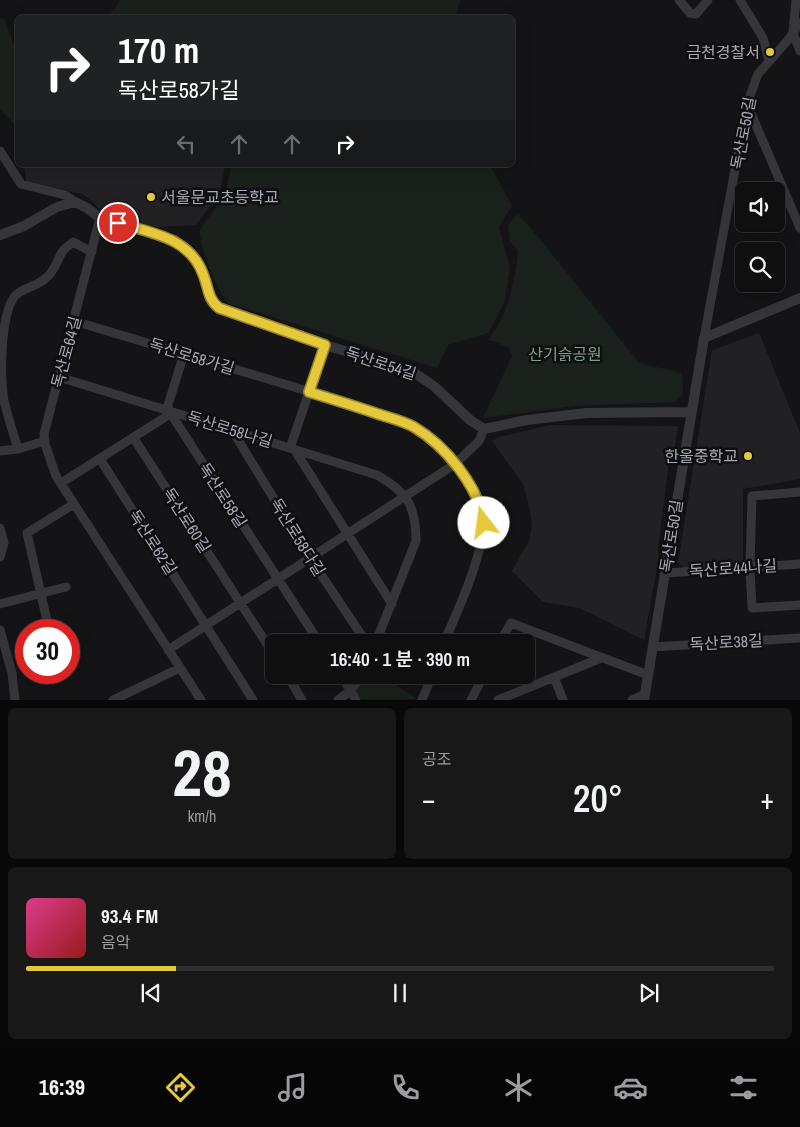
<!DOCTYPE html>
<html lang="ko">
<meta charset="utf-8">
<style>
:root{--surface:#0f0f10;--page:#181819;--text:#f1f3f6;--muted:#9b9c9f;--line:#2f2f30;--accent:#e5c93d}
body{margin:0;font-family:"Archivo Narrow","Noto Sans KR",sans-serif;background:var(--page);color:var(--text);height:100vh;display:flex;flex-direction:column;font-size:19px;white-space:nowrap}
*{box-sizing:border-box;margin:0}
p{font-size:16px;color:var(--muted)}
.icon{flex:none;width:28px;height:28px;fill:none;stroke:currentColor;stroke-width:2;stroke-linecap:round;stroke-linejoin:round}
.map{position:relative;height:700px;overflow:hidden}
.panel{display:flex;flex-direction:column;gap:8px;padding:8px;background:#080809;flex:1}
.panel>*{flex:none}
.hud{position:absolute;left:15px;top:15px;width:500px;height:152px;border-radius:8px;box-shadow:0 5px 20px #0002,0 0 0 1px var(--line);background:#202124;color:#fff;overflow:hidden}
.fabs{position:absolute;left:735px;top:182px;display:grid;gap:10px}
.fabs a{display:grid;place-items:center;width:50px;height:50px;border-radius:8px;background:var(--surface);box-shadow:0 5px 20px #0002,0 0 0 1px var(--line);font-size:25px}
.speed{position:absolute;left:15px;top:619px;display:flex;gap:10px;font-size:25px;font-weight:700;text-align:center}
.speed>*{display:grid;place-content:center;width:65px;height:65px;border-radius:50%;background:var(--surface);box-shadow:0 5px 20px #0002,0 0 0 1px var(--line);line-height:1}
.speed .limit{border:8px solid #d22;background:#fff;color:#111}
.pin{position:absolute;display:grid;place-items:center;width:42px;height:42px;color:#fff;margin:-21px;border:2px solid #fff;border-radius:50%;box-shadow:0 1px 5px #0007}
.me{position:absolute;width:55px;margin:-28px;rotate:345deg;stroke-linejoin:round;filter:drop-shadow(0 0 4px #0008)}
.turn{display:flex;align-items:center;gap:18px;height:105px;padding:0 20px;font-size:22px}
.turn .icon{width:65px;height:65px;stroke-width:2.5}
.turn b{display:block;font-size:35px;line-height:42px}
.lanes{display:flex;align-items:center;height:48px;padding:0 20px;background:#0003;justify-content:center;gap:25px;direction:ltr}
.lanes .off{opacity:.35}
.big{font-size:38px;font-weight:600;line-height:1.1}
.panel .tile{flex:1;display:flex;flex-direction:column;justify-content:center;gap:8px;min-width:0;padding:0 18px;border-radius:8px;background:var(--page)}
.panel .dial{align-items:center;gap:0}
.dial b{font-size:65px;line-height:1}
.song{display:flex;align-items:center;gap:15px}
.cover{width:60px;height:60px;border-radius:8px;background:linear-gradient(135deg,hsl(330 70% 55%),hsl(0 70% 35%))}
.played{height:5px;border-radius:2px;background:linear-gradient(90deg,var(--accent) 20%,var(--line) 20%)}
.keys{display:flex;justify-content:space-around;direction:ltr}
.heat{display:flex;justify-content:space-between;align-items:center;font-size:28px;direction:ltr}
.panel .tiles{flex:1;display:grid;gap:8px;grid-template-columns:1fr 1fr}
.tile:last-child{grid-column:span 2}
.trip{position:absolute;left:265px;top:634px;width:270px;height:50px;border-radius:8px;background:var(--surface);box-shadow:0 5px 20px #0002,0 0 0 1px var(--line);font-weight:600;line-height:50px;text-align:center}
.tab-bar{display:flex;height:80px;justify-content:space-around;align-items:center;background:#060606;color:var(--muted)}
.tab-bar .icon{width:35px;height:35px}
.tab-bar .active{color:var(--accent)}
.tab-bar b{font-size:22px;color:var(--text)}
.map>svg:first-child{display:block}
</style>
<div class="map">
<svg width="800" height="700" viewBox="0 0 800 700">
<rect width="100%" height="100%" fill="#141416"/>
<path fill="#212023" d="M24,165H225L221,188L215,200L196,225L157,227L140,225L102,212L92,201L82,194L26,181Z
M759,333L800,433V479L743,489V564L684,567L678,563L712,350Z
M550,425L678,426L673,457L669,462L658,548L659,556L644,640L579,608L543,602L512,571L529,541L532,525L530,510L523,484L492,441L499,437Z"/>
<path fill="#1a201c" d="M121,0H460L456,17H97L110,14Z
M4,18L15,48H17L16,126L0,109V19Z
M231,165H490L512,206L499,227L510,269L504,303L488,333L448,345L437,368L227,303C213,281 204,257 199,231L226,193Z
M518,214L539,238L639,363L682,373L683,394L675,402L575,406L483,418L512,356L509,348L496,342L488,340C508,315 515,282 518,251L510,241L508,225Z
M361,675H379L418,699H356L351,690Z"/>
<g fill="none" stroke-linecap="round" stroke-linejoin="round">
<path stroke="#35353a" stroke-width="9" d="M679,0L690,13L696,14L708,0
M740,0L763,38L769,61
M796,0L793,33L800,51
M747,104L800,228
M0,151L21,184L65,195L75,202
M100,218L44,434L45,444L56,476L201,700
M74,321C147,343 219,365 291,386C319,395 347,403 374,412C387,417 401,421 413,427C440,441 473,481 482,510C491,539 457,613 444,642
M704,338L747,104L758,74L788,40L800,23
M184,354L168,405L169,411L319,642
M59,377L377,475C407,492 416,506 416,541L376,642
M232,430L310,558L366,642
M133,437L274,655
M290,448L325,345
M18,449L45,441
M294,449L392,604
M0,451L18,449C13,433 8,417 4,401C0,377 0,317 14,297C22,287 37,287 46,278C54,272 57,261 62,252C65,248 69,245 73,242L92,252
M100,459L253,700
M61,483L167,416L169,411
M800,492L752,496L750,567L752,608L800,605
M0,528L4,543L0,557
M665,573L800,564
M0,604L66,587
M48,625L27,533L74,504
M0,630L12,673L15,700
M500,642L511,623L648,675
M653,647L800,638
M168,650L455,464L479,441L484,429
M287,675L302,700
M341,675L356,700
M554,677L563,700
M113,700L180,668
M338,700L351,690L362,675
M422,700L432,675
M471,700L484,675
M498,700L601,658
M632,700L645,694"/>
<path stroke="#35353a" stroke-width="10" d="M0,235L24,226L57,207L75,202L87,208L100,218L175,240L192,255L199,264L204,277L210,299L219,308L325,345L412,371L435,387L470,420L484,429L527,420L587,413L691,412
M644,700L704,338L800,298"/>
</g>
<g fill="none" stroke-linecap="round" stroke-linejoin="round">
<g stroke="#958328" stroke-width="12">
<path id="route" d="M118,223C152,233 190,238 203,274C209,288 207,298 219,308L325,345L309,392C332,399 355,406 378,414C390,418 403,421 414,427C446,446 479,487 484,523"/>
</g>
<use href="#route" stroke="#e5c93d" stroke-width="9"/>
</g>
<g fill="#e5c93d" stroke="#0f0f11" stroke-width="2">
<circle cx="770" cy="52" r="5"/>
<circle cx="151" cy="197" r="5"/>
<circle cx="748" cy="456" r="5"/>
</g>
<g text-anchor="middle" stroke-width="5" stroke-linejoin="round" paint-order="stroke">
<g font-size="16" fill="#a7a9b5" stroke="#0f0f11" text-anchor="end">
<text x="760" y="58">금천경찰서</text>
<text x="161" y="203" text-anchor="start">서울문교초등학교</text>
<text x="738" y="462">한울중학교</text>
</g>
<g font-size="16" fill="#a7a9b5" stroke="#0f0f11">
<text transform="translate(743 133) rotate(-79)" y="6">독산로50길</text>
<text transform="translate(66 352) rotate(-75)" y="6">독산로64길</text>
<text transform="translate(192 356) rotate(17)" y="6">독산로58가길</text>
<text transform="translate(381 363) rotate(18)" y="6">독산로54길</text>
<text transform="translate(230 429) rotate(17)" y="6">독산로58나길</text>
<text transform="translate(223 495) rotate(57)" y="6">독산로58길</text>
<text transform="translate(187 520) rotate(57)" y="6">독산로60길</text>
<text transform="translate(671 536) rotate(-81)" y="6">독산로50길</text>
<text transform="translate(298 537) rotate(58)" y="6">독산로58다길</text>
<text transform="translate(153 542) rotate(57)" y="6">독산로62길</text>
<text transform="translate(733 568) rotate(-4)" y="6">독산로44나길</text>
<text transform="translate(726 642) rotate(-3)" y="6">독산로38길</text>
</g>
<g font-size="16" fill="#7f9f86" stroke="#0f0f11">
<text x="565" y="360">산기슭공원</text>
</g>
</g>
</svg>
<div class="fabs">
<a><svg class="icon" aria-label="sound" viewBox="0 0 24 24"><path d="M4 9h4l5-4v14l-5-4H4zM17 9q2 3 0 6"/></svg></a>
<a><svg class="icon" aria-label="search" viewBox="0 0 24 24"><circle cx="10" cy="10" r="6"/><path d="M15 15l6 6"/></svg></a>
</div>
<div class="speed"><div class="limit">30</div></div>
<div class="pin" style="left:118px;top:223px;background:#d93025"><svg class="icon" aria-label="arrive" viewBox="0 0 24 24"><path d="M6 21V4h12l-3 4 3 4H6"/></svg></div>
<svg class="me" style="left:484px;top:523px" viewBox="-20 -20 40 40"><circle r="19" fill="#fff"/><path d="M0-13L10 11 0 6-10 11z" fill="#e5c93d"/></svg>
<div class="trip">16:40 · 1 분 · 390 m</div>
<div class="hud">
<div class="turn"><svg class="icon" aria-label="right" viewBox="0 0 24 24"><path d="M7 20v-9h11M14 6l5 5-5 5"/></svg><div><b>170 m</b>독산로58가길</div></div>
<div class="lanes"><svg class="icon off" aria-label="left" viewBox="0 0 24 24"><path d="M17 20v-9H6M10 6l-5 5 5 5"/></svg><svg class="icon off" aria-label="ahead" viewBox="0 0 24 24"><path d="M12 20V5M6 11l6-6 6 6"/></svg><svg class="icon off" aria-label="ahead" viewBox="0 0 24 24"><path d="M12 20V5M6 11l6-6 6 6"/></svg><svg class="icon" aria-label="right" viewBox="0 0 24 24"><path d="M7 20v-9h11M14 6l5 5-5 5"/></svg></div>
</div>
</div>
<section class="panel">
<div class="tiles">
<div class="tile dial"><b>28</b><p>km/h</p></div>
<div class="tile"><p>공조</p>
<div class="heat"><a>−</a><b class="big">20°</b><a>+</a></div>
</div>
<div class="tile">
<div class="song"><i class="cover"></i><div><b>93.4 FM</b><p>음악</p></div></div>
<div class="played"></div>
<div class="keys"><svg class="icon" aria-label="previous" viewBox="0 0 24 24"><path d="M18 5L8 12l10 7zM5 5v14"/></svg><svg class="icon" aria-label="pause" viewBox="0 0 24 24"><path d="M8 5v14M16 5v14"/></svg><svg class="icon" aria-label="next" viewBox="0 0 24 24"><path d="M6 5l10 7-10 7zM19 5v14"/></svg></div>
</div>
</div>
</section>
<nav class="tab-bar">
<b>16:39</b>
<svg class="icon active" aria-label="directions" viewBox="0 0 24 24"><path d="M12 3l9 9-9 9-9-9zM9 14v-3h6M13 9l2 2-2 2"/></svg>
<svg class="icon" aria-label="music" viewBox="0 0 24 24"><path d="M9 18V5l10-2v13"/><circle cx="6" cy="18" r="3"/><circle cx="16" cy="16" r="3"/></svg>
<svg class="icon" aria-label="phone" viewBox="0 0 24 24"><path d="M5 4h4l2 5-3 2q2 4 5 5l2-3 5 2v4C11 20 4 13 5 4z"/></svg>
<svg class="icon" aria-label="climate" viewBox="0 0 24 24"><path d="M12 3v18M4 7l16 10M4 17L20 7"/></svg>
<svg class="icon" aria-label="car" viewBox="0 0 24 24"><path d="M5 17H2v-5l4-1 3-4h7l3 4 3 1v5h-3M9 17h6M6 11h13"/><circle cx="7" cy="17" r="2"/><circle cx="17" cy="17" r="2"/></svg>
<svg class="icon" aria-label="filters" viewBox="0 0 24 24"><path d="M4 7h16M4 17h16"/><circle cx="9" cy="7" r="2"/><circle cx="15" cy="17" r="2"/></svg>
</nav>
